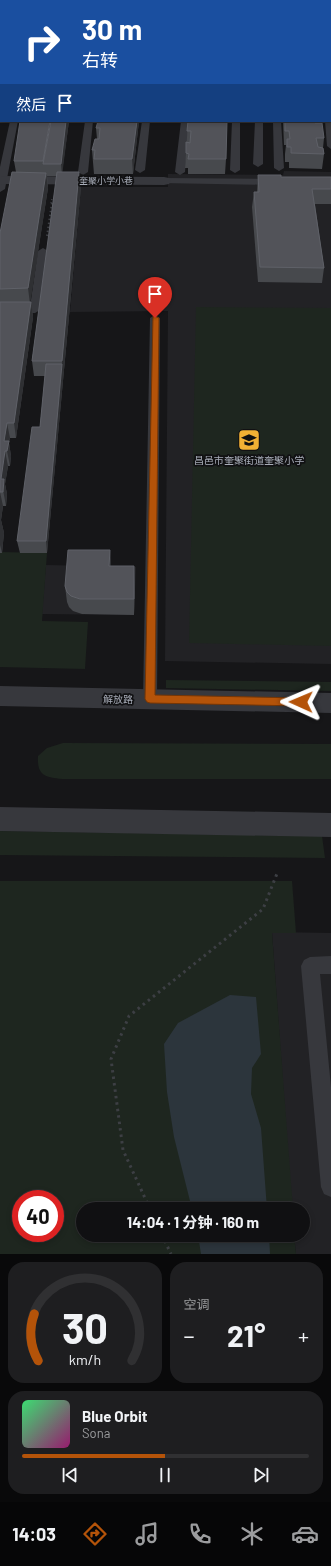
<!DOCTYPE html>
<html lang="zh">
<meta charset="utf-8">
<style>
:root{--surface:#101012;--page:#1e1e20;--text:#f1f3f6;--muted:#9c9d9f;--line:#303032;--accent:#b45309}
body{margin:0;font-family:Barlow,"Noto Sans SC",sans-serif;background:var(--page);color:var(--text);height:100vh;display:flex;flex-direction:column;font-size:15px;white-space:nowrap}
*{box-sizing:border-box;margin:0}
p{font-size:13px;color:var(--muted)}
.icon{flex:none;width:22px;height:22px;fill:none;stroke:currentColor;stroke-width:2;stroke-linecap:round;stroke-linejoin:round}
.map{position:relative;height:1254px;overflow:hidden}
.sheet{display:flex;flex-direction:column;gap:8px;padding:8px;background:#09090a;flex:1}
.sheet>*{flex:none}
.hud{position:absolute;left:0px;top:0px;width:331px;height:122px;box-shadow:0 2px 6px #0003,0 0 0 1px var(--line);background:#1a4fa0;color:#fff;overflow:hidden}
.speed{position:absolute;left:12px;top:1190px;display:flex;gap:8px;font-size:20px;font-weight:700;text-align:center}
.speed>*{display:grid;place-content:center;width:52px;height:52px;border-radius:50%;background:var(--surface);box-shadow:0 2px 6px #0003,0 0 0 1px var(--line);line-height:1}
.speed .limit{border:6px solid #d22;background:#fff;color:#111}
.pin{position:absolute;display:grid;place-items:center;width:34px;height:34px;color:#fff;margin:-41px -17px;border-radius:50% 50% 50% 0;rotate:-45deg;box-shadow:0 0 4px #0007}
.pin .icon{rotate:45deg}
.me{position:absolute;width:44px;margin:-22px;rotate:271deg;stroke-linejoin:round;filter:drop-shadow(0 0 3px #0008)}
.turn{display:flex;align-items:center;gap:14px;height:84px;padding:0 16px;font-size:18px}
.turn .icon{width:52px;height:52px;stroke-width:2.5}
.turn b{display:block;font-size:28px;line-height:34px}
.then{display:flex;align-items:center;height:38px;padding:0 16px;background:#0003;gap:8px;font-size:15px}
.big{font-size:30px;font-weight:700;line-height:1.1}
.sheet .tile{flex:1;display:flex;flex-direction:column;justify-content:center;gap:6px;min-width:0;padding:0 14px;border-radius:16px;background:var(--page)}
.sheet .dial{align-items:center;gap:0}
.dial svg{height:104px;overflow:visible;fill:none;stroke:var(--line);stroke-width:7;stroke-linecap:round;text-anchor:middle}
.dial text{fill:var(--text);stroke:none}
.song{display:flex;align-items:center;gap:12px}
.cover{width:48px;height:48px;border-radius:6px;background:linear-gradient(135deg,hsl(140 70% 55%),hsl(320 70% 35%))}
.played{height:4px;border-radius:2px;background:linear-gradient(90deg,var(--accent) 50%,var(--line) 50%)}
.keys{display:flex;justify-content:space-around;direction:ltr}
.heat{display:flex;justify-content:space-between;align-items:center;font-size:22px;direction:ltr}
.sheet .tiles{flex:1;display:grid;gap:8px;grid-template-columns:1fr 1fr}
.tile:last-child{grid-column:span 2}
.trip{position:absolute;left:76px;top:1202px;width:234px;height:40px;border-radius:20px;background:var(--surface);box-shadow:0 2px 6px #0003,0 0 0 1px var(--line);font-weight:700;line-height:40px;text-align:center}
.dock{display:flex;height:64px;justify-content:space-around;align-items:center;background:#060607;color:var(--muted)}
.dock .icon{width:28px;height:28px}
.dock .on{color:var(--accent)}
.dock b{font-size:18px;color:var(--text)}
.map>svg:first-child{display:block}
</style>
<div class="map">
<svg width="331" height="1254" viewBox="0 0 331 1254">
<rect width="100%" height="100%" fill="#161618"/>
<path fill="#222225" d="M284,171L331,172V664L165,661L168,311L70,312L81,187H168V174L283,175Z
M46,565L136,567L134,615L42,614Z
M272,932L331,933V1254H296L294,1235H303V1209H292Z"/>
<path fill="#1e261f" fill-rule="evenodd" d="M196,307L331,308V646L189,643Z
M0,552L47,553L42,621L88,622L85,669L0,667Z
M166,680L331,682V691L166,688Z
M63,743L331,744V779H62C44,777 37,775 38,756L47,748Z
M0,831L322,836L325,858L0,855Z
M0,881H292L296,933H272L293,1209H83V1235H294L296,1254H0ZM21,1199H55V1233H21Z"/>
<path fill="#2c353c" d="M230,995L256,997L261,1054L252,1068L251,1094L261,1128L267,1209H192L174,1137L167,1092L164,1044L178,1023Z
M198,1235H269L270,1254H201Z"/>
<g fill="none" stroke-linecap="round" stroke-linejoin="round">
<path stroke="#3d3f44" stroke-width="1.5" stroke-dasharray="1 2" stroke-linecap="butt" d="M51,203L52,199"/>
<path stroke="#3d3f44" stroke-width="2" stroke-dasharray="1.5 2.5" stroke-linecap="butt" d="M47,236L52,202"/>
<path stroke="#3d3f44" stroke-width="3" stroke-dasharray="2.5 4" stroke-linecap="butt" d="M150,1209L123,1150L111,1059L129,1016L263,909L278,871
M162,1235L171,1254"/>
<path fill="#37383d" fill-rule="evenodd" d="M330,119H331V149L327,146L325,121H330Z
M10,121H18L5,189L0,192V167Z
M85,121H93L88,172L83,175L78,172Z
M142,121H150L145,170L140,173L135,170Z
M181,121H189L185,172L180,175L175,172Z
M232,121H240V170L235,173L230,170Z
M255,121H263V164L258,167L253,164Z
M273,121H281L284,168L279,171L274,168Z
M164,178L277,179L282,182L277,185L161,183L159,181Z
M43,248L48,251L40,310L35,313H0V307H30L38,251Z
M155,315L160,318L157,699L155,703L150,705L145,703L143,699L150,318Z
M331,956V974H320L331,1087V1197L324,1194L321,1187L301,966L304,960L310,957Z"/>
<path fill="#37383d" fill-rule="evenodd" d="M0,176L164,177L169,178L171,181L169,184L164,185L0,184Z"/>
<path fill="#37383d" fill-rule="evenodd" d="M0,23H1V31H0Z
M330,31H331V39H330Z
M0,68H1V76H0Z
M330,78H331V86H330Z
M0,686L331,693V713L0,706Z
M0,807L331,813V837L0,831Z"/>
</g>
<path fill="#47494d" d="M290,0H331V18H330V1H290Z
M330,88H331V112H330Z
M69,121L62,172L81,187L47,553H20L17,541L40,427L45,376H34L32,361L57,176H47L48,188L30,302H31L33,317L16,438H10L9,443L11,456L10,466H8L5,484L7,494L6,506H3L1,520L4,533L2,553H0V233L16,172L14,161Z
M139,121L133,174H94L92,150L97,139L96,128Z
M188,121L226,159L225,174H188V168H185L186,153Z
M283,121H320V123L324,138L323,148L324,154L322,169L289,168V162H285V154L286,145H284Z
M258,175L281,177H331V204H315L324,268L322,283L258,282L252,207L254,192H257Z
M110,550L111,566L135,582L134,615L82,614L73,611L69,607L67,602L65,586Z"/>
<path fill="#2f3033" d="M50,121H54L43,164V161Z
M66,121H69L62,176L61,164Z
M137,121H139L133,174L132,159Z
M79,172L81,187L47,553L46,541Z
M46,173L48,188L30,304L28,288Z
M31,302L33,317L16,438L14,423Z
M7,423L10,438L9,443L11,456L10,466L7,451L4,441Z
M5,451L8,466L5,484L7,494L6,506L1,479Z
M0,492L3,506L1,520L4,533L2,553L0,545Z
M110,550L111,566H109Z
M134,566L135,582L134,615Z"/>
<path fill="#525359" stroke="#5f6168" d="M290,0H331V3H330V1H290Z
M330,88H331V100H330Z
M20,121H50L43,161H14Z
M51,121H66L61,164H43Z
M98,121H137L132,159H94L95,150H92L95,139H99L100,128H96Z
M188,121H227L226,159H188L189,154L186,153V142L190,143L191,131H187Z
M285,121H315V123H322L324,138H316L318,147L323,148L324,154L291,153V147H287V139H290L289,131H285Z
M12,172L46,173L28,288L0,289V233Z
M57,172H79L62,361H32Z
M258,175H281V177H331V189H312L324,268L260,267L254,192H259Z
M0,302H31L14,423H7L4,441H9L7,451H5L1,479H4L3,492H0Z
M46,364H62L46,541H17L32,427H40Z
M68,550H110L109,566H134V599H80L71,596L67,592L65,586Z"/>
<path fill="#b45309" stroke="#753606" d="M153,316H155L159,318L155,695L301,698L304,699L306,702L304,705L301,706L150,703L147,702L145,699Z"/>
<defs>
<g id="school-square" transform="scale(1.15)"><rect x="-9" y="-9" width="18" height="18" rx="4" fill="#f2b134" stroke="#111113"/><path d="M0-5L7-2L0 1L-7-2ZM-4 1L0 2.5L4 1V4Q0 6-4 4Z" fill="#111"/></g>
</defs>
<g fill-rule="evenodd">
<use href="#school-square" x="249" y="440"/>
</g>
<g text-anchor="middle" stroke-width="3.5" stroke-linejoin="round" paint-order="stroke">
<g font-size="9" fill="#a8adb8" stroke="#111113">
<text x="106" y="184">奎聚小学小巷</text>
</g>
<g font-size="10" fill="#a8adb8" stroke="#111113">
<text x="249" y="464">昌邑市奎聚街道奎聚小学</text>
</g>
<g font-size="10" fill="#a8adb8" stroke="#111113">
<text transform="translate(118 699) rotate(1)" y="4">解放路</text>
</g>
</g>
</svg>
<div class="speed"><div class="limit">40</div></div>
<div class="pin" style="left:155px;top:318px;background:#d93025"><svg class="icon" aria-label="arrive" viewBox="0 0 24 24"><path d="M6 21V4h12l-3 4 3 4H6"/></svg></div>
<svg class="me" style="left:301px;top:702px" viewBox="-20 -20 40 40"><path d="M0-17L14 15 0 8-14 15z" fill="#b45309" stroke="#fff" stroke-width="4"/></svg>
<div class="trip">14:04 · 1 分钟 · 160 m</div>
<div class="hud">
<div class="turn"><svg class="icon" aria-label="right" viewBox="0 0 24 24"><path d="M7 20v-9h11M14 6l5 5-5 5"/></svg><div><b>30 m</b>右转</div></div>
<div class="then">然后<svg class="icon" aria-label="arrive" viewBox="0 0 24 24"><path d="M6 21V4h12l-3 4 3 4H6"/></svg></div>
</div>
</div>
<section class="sheet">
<div class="tiles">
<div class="tile dial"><svg viewBox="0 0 100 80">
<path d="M14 69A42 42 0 1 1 86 69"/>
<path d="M14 69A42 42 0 0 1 11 33" stroke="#b45309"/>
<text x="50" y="56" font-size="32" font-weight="700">30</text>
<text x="50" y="72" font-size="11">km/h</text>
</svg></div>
<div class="tile"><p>空调</p>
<div class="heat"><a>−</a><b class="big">21°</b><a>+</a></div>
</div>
<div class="tile">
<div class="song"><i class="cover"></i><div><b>Blue Orbit</b><p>Sona</p></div></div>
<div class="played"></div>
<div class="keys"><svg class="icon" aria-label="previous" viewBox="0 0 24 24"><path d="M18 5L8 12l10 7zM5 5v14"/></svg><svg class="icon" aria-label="pause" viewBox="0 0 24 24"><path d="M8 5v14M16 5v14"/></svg><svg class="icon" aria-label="next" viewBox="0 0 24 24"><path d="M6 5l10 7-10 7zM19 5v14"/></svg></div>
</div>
</div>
</section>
<nav class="dock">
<b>14:03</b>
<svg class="icon on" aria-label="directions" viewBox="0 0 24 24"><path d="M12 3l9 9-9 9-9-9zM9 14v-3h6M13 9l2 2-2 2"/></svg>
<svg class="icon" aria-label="music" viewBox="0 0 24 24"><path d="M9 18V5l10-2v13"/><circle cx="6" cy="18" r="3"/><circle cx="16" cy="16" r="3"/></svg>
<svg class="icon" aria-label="phone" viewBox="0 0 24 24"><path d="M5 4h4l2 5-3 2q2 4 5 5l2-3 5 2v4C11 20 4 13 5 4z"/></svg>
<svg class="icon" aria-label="climate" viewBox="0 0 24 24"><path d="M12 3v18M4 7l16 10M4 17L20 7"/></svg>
<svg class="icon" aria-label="car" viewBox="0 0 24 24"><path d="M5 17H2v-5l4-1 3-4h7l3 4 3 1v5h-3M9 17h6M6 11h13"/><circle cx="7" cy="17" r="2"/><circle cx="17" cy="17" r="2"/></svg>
</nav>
